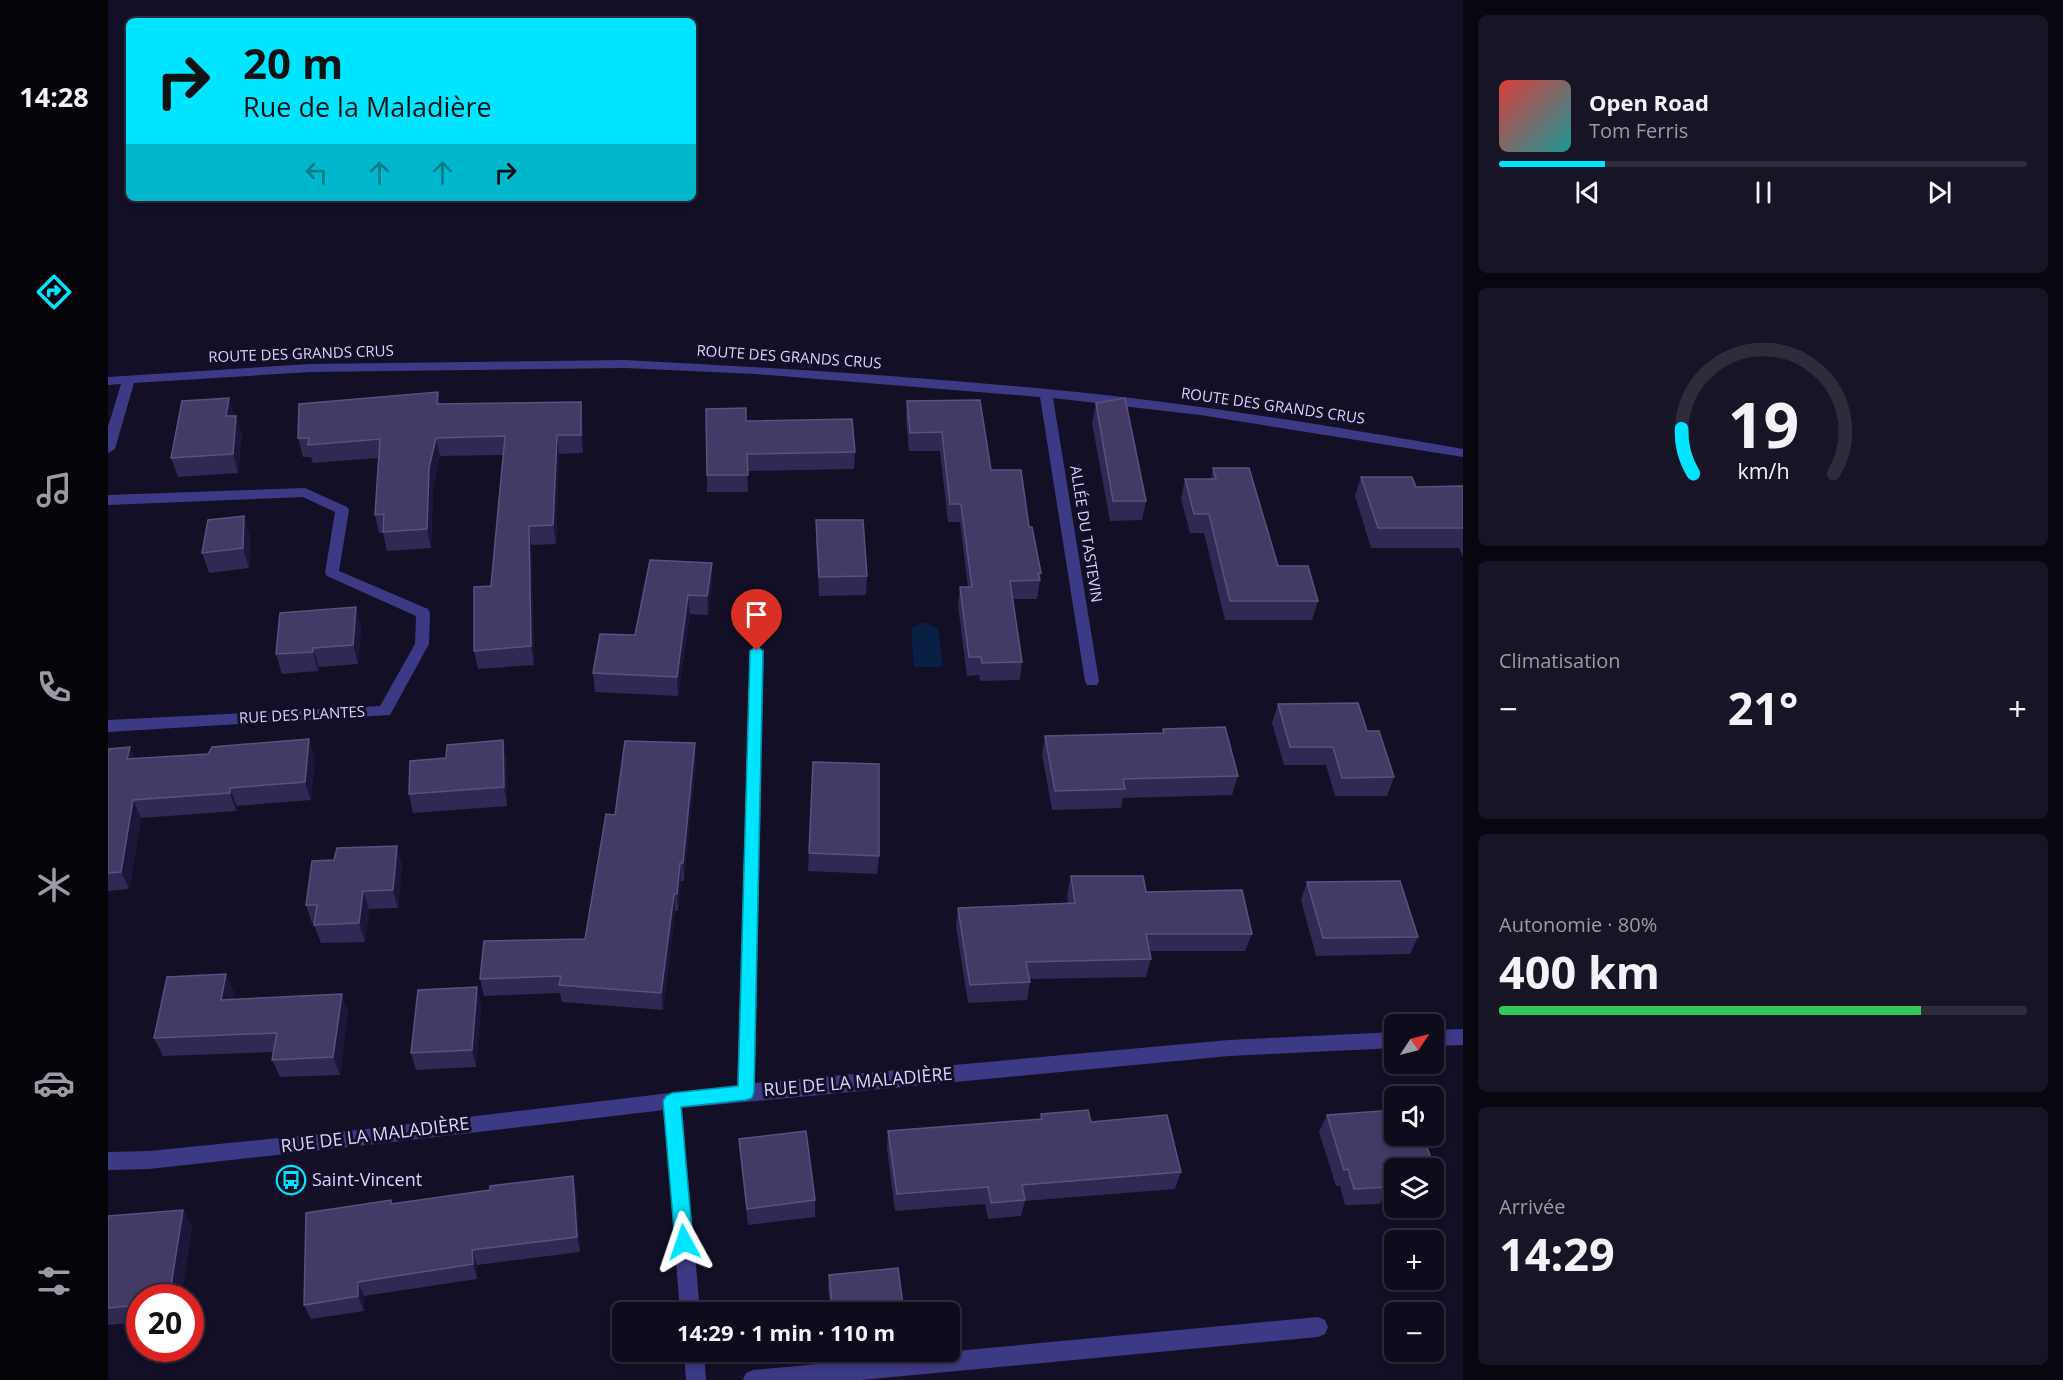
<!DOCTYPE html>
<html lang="fr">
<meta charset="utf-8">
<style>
:root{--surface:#0e0b1c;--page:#171425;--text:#f1f3f6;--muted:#9b9ba3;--line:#2e2b3b;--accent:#00e5ff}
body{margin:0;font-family:"Open Sans",sans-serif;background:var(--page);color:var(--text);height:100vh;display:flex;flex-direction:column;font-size:22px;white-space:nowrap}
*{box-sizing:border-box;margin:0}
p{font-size:20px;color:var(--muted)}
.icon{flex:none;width:33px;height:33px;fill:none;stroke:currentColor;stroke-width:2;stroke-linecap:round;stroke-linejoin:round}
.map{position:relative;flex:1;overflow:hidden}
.details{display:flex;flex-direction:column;gap:15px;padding:15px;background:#08060f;width:600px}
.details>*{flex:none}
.hud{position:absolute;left:18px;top:18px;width:570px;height:183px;border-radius:9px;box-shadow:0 3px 9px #0003,0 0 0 2px var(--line);background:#00e5ff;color:#111;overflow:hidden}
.needle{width:39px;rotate:55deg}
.controls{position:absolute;left:1276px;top:1014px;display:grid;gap:12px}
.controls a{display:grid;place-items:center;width:60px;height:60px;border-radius:9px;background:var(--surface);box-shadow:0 3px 9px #0003,0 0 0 2px var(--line);font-size:30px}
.speed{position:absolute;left:18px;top:1284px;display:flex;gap:12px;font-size:30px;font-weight:700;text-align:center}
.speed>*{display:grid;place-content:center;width:78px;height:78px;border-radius:50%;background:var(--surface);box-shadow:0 3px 9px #0003,0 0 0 2px var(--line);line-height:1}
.speed .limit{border:9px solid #d22;background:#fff;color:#111}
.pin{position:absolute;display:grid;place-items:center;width:51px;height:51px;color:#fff;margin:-62px -26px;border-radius:50% 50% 50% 0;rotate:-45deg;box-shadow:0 0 6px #0007}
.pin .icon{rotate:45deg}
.me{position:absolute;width:66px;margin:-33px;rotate:355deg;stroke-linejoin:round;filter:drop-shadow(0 0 4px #0008)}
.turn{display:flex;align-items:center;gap:21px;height:126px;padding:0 18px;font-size:27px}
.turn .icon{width:78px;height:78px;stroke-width:2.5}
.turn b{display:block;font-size:42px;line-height:51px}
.lanes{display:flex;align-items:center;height:57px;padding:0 18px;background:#0003;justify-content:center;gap:30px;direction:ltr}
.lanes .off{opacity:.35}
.big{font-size:45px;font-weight:700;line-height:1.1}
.details .tile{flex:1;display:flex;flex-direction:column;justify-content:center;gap:9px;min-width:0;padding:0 21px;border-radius:9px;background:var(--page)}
.details .dial{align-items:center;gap:0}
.dial svg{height:156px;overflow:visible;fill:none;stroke:var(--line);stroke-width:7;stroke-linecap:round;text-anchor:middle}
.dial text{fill:var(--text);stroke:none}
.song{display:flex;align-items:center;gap:18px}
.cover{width:72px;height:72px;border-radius:9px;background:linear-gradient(135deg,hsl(0 70% 55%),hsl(180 70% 35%))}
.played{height:6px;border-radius:3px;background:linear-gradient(90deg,var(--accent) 20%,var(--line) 20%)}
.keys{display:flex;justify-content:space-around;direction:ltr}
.heat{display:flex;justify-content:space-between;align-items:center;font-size:33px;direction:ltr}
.charge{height:9px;border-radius:4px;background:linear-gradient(90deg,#34c759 80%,var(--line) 0)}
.trip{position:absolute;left:504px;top:1302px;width:348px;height:60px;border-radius:9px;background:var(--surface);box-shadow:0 3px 9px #0003,0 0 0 2px var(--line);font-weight:700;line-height:60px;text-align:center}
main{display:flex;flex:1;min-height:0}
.menu{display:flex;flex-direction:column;width:108px;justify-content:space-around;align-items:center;background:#06040b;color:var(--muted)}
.menu .icon{width:42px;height:42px}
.menu .on{color:var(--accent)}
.menu b{font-size:27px;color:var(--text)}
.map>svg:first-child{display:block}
</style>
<main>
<nav class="menu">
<b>14:28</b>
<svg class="icon on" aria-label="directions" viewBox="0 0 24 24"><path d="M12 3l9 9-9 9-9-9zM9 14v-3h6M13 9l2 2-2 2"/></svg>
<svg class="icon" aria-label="music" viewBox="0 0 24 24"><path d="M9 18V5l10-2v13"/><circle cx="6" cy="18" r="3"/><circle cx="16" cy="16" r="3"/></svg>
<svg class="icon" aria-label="phone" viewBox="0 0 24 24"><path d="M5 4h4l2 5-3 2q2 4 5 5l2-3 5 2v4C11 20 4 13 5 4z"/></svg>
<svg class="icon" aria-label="climate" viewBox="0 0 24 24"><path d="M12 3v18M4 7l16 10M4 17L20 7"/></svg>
<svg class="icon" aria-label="car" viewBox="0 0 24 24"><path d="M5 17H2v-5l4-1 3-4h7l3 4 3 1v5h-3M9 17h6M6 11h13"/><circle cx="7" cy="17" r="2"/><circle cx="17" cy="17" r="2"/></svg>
<svg class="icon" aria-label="filters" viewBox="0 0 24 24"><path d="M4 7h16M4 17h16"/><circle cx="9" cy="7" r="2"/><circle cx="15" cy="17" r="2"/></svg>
</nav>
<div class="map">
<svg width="1355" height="1380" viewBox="0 0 1355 1380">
<rect width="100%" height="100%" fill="#130f26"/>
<path fill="#0a1f44" d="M815,622L830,628L835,667H806L803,629Z"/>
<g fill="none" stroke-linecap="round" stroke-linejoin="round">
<path fill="#3d3a85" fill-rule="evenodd" d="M517,360C657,367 798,376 938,389C1078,402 1217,425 1355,449V457L1092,415L945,398L991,681L989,685H979L977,681L932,397L647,374L517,368L202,372L26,383L7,449L0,453V427L13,384L0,385V377L202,364Z
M197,488L239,507L241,510L231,571L320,609L322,613L321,644L282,715L0,732V720L272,706L307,644L308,616L219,576L217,573L227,512L195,497L0,505V495Z
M649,646L656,651L647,1083L1121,1040L1287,1032V1048L1121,1056L574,1108L592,1312H572L556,1110L259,1145L41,1169L0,1170V1152L41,1151L259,1129L629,1085L642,651Z
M1355,1029V1045L1326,1046V1030Z
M1210,1317L1217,1320L1220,1327L1217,1334L1210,1337L753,1380H635L638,1373L645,1370Z
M576,1352H596L598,1380H578Z"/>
</g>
<path fill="#312854" d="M799,401L883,470L921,527L933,573L929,599H905L914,662L912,680L872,681L871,675L859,676L850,605L852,587H860L852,522H840L832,451H801L798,419Z
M988,403L1038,501L1034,520L1002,521L984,423Z
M332,404L475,421V453L451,454L448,544L423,545L426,665L370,669L366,651L383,586L395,455L332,456L325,487L323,548L279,551L275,533H271L267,515L270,458L205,463L203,457H195L190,438Z
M127,416L134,434L130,473L70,477L63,458Z
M638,421L747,452L746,469L639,471L640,492H599V475Z
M1105,468L1170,566L1210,601L1204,620H1117L1096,533H1082L1073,499L1077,479H1103Z
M1253,477L1308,487L1355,486V557L1351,548H1263L1247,496Z
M708,520L759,576L758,595L711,596L708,540Z
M142,535L141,568L101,573L94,553Z
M542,560L604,583L600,615L582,614L570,696L487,692L485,673L527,635Z
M253,627L250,664L211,667L210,671L174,674L168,654Z
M1170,704L1259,731L1286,777L1279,796H1227L1218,765H1176L1164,723Z
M1055,729L1130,776L1124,795L1015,798L1013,808L944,810L934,754L937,736L1054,733Z
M0,749L27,759L207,757L203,800L129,806L128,811L33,818L21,889L0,891Z
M399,759V806L305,813L301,794Z
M588,762L576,881H573L570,911H567L555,1010L454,1002L452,993L376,996L372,979L477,939L507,815Z
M701,853L771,856L769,874L700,871Z
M294,864L290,908L261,909L257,942L213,943L206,925V923H204L198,905Z
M963,876L1038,892L1144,934L1137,951H1042L1043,959L1038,977L921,979L922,982L919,1000L860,1003L848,926L850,908L960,904L959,894Z
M1199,882L1310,937L1302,954L1208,956L1193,900Z
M126,992L125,1000L240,1012L232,1075L172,1077L164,1060L166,1052L55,1056L46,1038Z
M373,1005L368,1067L308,1070L303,1053Z
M933,1114L983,1122L1073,1172L1067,1189L917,1201L913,1216L880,1219L877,1204L787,1211L779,1148L780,1131L932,1119Z
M1219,1115L1325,1164L1322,1168H1287V1182H1279L1281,1187L1272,1204L1237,1205L1232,1186H1228L1211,1132Z
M631,1139L707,1200V1217L640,1225L632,1155Z
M468,1192L472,1252L369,1265V1279L256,1296V1311L203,1319L196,1305L283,1200L284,1203Z
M75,1210L84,1227L73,1298H32V1322L0,1325V1216Z
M721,1275L796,1312H723L720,1289Z"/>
<path fill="#1d163a" d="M330,392L334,411L329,404Z
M121,398L127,416H118Z
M473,402L475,421V453L473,435Z
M128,416L134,434L130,473L125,454Z
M449,435L451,454L448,544L445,525Z
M328,438L332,456L325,487L323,548L319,529L321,468Z
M136,516L142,535L141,568L135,548Z
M421,526L423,545L426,665L423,646Z
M604,563V583L600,615L599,596Z
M580,595L582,614L570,696L569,677Z
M248,607L253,627L250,664L245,645Z
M205,648L211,667L210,671L205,652Z
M201,739L207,757L203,800L197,782Z
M395,740L399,759V806L396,787Z
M587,743L588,762L576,881L575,863Z
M22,747L30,765L19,759Z
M122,788L129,806L128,811L122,793Z
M25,800L33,818L21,889L13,872Z
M289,846L294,864L290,908L285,890Z
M572,863L573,881L570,911L569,894Z
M255,891L261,909L257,942L251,923Z
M566,894L567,911L555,1010L553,993Z
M118,974L126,992L121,1018L113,1000Z
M369,987L373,1005L368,1067L364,1050Z
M234,994L240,1012L232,1075L225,1057Z
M465,1176L468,1192L472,1252L469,1237Z
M75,1210L84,1227L73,1298H61Z
M364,1250L369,1265V1279L365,1264Z
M250,1282L256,1296V1311L250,1296Z"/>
<path fill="#433a66" stroke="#5a527e" stroke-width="1.5" d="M330,392L329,404L473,402V435H449L445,525L421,526L423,646L366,651V587L383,586L397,436L328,438L321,468L319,529L275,532L276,514L267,515L272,439L200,445L201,438H190L191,404Z
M121,398L118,416H128L125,454L63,458L74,401Z
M1017,398L1038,501H1005L988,403Z
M872,400L883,470H913L921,527H924L933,573H930L932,580L902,581L914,662L874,663L873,657H861L852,587H864L853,504H842L834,432L802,433L799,401Z
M638,408V421L744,419L747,452L639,454L640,475H599L598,409Z
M1105,468H1141L1170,566H1200L1210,601H1122L1101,514H1086L1077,479H1108Z
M1253,477H1304L1308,487L1355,486V528H1270Z
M136,516L135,548L94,553L100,520Z
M708,520H755L759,576L711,577Z
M542,560L604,563L599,596L580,595L569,677L485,673L492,634L527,635Z
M248,607L245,645L205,648V652L168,654L172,613Z
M1250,703L1259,731H1271L1286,777L1234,778L1225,747H1182L1170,704Z
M1117,727L1130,776L1015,779L1017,789L947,791L937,736L1056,733L1055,729Z
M201,739L197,782L122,788V793L25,800L13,872L0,873V749L22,747L19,759L100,754L104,747Z
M395,740L396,787L301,794L302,761L338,758L339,745Z
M517,741L587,743L575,863H572L569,894H566L553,993L451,985L453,976L372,979L376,941L477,939L498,814L507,815Z
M705,762L771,764V856L701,853Z
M289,846L285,890L255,891L251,923L206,925L209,905H198L204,861L226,860L229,848Z
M963,876H1035L1038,892L1134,890L1144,934H1038L1043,959L918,962L922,982L862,985L850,908L967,903Z
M1292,881L1310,937L1215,938L1199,882Z
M118,974L113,1000L234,994L225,1057L164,1060L169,1033L46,1038L59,977Z
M369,987L364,1050L303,1053L310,990Z
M980,1110L983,1122L1059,1115L1073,1172L914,1185L917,1200L883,1203L880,1187L789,1194L780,1131L934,1119L933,1114Z
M1287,1110V1136H1315L1325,1164L1274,1167L1281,1187L1246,1189L1240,1169L1236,1170L1219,1115Z
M698,1131L707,1200L639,1209L631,1139Z
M465,1176L469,1237L364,1250L365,1264L250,1282V1296L196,1305L198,1213L283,1200V1204L382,1190V1186Z
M75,1210L61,1298H32V1305L0,1308V1216Z
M790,1268L796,1312H725L721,1275Z"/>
<path fill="#00e5ff" stroke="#0095a6" stroke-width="1.5" d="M649,646L655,651L646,1092L644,1098L638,1100L573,1107L585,1242L582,1248L576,1250L570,1248L567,1242L555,1101L558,1096L564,1093L630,1086L642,651Z"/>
<defs>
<g id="bus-ring" transform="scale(1.5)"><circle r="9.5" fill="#130f26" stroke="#00e5ff" stroke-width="1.5"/><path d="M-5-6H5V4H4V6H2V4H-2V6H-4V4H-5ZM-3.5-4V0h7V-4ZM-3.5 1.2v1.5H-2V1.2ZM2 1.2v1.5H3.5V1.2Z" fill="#00e5ff"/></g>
</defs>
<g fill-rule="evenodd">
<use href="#bus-ring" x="183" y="1180"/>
</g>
<g text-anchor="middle" stroke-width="6" stroke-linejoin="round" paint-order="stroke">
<g font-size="15" fill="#d9d4ff" stroke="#130f26">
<text transform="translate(193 354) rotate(-2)" y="5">ROUTE DES GRANDS CRUS</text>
<text transform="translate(681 357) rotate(4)" y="5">ROUTE DES GRANDS CRUS</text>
<text transform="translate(1165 406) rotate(8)" y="5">ROUTE DES GRANDS CRUS</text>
<text transform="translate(978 534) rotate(81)" y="5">ALLÉE DU TASTEVIN</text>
<text transform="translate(194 715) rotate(-3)" y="5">RUE DES PLANTES</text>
</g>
<g font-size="18" fill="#d9d4ff" stroke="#130f26">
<text transform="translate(750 1082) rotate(-5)" y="6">RUE DE LA MALADIÈRE</text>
<text transform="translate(267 1135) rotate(-7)" y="6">RUE DE LA MALADIÈRE</text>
</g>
<g font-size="18" fill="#d9d4ff" stroke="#130f26" text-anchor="start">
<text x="204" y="1186">Saint-Vincent</text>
</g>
</g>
</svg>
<div class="controls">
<a><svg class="needle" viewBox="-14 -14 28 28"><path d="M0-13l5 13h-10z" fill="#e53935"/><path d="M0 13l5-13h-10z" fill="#9b9ba3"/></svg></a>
<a><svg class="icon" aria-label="sound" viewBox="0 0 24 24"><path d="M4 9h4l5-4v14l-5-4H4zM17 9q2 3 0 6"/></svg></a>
<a><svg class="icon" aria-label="layers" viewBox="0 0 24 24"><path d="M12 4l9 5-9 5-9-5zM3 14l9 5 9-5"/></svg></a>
<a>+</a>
<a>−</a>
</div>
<div class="speed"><div class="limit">20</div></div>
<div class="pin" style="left:649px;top:651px;background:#d93025"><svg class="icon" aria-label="arrive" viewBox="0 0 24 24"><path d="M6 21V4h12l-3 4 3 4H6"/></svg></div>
<svg class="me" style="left:576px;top:1242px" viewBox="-20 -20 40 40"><path d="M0-17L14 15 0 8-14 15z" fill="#00e5ff" stroke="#fff" stroke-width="4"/></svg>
<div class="trip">14:29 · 1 min · 110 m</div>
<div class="hud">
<div class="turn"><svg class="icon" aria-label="right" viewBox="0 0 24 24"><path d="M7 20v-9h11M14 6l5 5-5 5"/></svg><div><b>20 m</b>Rue de la Maladière</div></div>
<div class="lanes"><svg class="icon off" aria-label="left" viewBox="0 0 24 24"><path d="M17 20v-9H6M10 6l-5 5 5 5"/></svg><svg class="icon off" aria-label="ahead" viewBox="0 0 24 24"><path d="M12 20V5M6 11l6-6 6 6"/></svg><svg class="icon off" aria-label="ahead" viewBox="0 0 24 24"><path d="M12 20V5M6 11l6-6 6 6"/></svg><svg class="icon" aria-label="right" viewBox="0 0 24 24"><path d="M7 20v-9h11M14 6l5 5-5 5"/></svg></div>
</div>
</div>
<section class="details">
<div class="tile">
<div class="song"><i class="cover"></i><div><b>Open Road</b><p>Tom Ferris</p></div></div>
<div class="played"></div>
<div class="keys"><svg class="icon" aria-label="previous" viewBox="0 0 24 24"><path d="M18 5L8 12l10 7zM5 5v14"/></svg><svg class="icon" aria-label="pause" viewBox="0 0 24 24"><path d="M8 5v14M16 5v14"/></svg><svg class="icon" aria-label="next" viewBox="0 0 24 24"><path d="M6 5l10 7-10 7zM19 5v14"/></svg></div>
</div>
<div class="tile dial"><svg viewBox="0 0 100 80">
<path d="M14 69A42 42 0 1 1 86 69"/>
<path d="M14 69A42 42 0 0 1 8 46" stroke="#00e5ff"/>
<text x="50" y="56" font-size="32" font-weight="700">19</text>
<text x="50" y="72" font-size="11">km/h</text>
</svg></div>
<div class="tile"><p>Climatisation</p>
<div class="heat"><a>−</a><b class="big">21°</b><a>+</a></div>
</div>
<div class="tile"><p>Autonomie · 80%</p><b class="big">400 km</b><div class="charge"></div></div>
<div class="tile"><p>Arrivée</p><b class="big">14:29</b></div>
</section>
</main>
